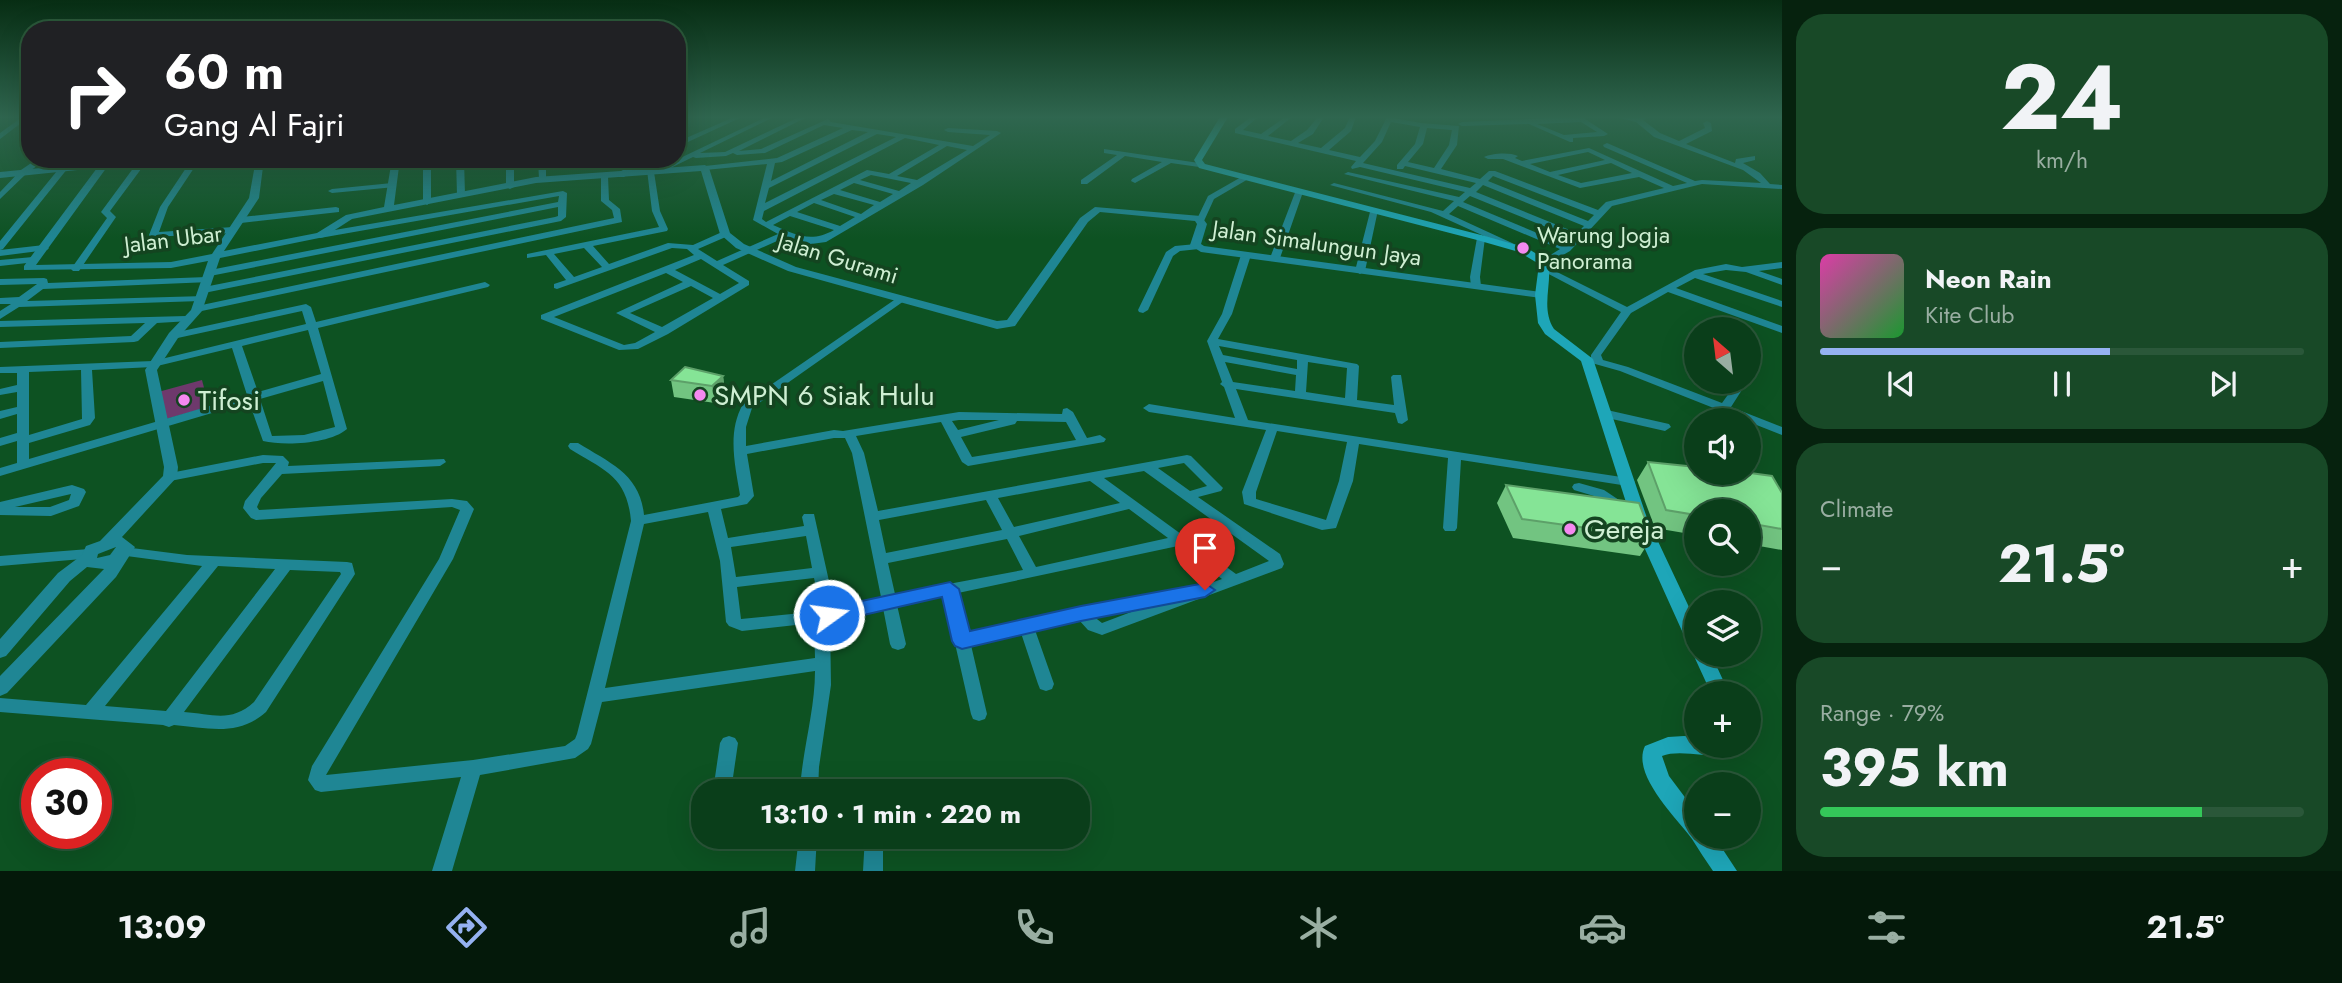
<!DOCTYPE html>
<meta charset="utf-8">
<style>
:root{--surface:#0a3e1a;--page:#184927;--text:#f1f3f6;--muted:#99aea2;--line:#2a5739;--accent:#95b2f1}
body{margin:0;font-family:Jost,sans-serif;background:var(--page);color:var(--text);height:100vh;display:flex;flex-direction:column;font-size:26px;white-space:nowrap}
*{box-sizing:border-box;margin:0}
p{font-size:23px;color:var(--muted)}
.icon{flex:none;width:38px;height:38px;fill:none;stroke:currentColor;stroke-width:2;stroke-linecap:round;stroke-linejoin:round}
.map{position:relative;flex:1;overflow:hidden}
.drawer{display:flex;flex-direction:column;gap:14px;padding:14px;background:#06220e;width:560px}
.drawer>*{flex:none}
.guide{position:absolute;left:21px;top:21px;width:665px;height:147px;border-radius:28px;box-shadow:0 7px 28px #0002,0 0 0 2px var(--line);background:#202124;color:#fff;overflow:hidden}
.needle{width:46px;rotate:332deg}
.tools{position:absolute;left:1684px;top:317px;display:grid;gap:14px}
.tools a{display:grid;place-items:center;width:77px;height:77px;border-radius:50%;background:var(--surface);box-shadow:0 7px 28px #0002,0 0 0 2px var(--line);font-size:35px}
.speed{position:absolute;left:21px;top:758px;display:flex;gap:14px;font-size:35px;font-weight:700;text-align:center}
.speed>*{display:grid;place-content:center;width:91px;height:91px;border-radius:50%;background:var(--surface);box-shadow:0 7px 28px #0002,0 0 0 2px var(--line);line-height:1}
.speed .limit{border:10px solid #d22;background:#fff;color:#111}
.pin{position:absolute;display:grid;place-items:center;width:60px;height:60px;color:#fff;margin:-72px -30px;border-radius:50% 50% 50% 0;rotate:-45deg;box-shadow:0 0 7px #0007}
.pin .icon{rotate:45deg}
.me{position:absolute;width:77px;margin:-38px;rotate:76deg;stroke-linejoin:round;filter:drop-shadow(0 0 5px #0008)}
.turn{display:flex;align-items:center;gap:24px;height:147px;padding:0 28px;font-size:32px}
.turn .icon{width:91px;height:91px;stroke-width:2.5}
.turn b{display:block;font-size:49px;line-height:60px}
.big{font-size:52px;font-weight:700;line-height:1.1}
.drawer .widget{flex:1;display:flex;flex-direction:column;justify-content:center;gap:10px;min-width:0;padding:0 24px;border-radius:28px;background:var(--page)}
.drawer .dial{align-items:center;gap:0}
.dial b{font-size:91px;line-height:1}
.song{display:flex;align-items:center;gap:21px}
.cover{width:84px;height:84px;border-radius:10px;background:linear-gradient(135deg,hsl(320 70% 55%),hsl(130 70% 35%))}
.played{height:7px;border-radius:4px;background:linear-gradient(90deg,var(--accent) 60%,var(--line) 60%)}
.keys{display:flex;justify-content:space-around;direction:ltr}
.heat{display:flex;justify-content:space-between;align-items:center;font-size:38px;direction:ltr}
.charge{height:10px;border-radius:5px;background:linear-gradient(90deg,#34c759 79%,var(--line) 0)}
.trip{position:absolute;left:691px;top:779px;width:399px;height:70px;border-radius:28px;background:var(--surface);box-shadow:0 7px 28px #0002,0 0 0 2px var(--line);font-weight:700;line-height:70px;text-align:center}
.dock{display:flex;height:112px;justify-content:space-around;align-items:center;background:#04190a;color:var(--muted)}
.dock .icon{width:49px;height:49px}
.dock .current{color:var(--accent)}
.dock b{font-size:32px;color:var(--text)}
main{display:flex;flex:1;min-height:0}
.map>svg:first-child{display:block}
</style>
<main>
<div class="map">
<svg width="1782" height="871" viewBox="0 0 1782 871">
<rect width="100%" height="100%" fill="#0d5222"/>
<path fill="#6e396c" d="M202,380L209,407L166,419L158,392Z"/>
<g fill="none" stroke-linecap="round" stroke-linejoin="round">
<path fill="#1f8694" fill-rule="evenodd" d="M22,117H29L0,139V133Z
M734,117H742L677,147V142Z
M766,117H774L700,153L725,152L799,117H807L739,151L761,149L828,119L831,122L973,146L990,135L948,132L944,130L948,128L997,131L1001,133L923,185L826,242L811,244L786,237L723,265L749,281V285L668,334L638,349L619,350L541,319V315L694,255L687,249L672,248L557,289L554,288V284L566,280L546,255L527,258V254L659,227L652,211L647,170L653,171ZM824,125L843,128L777,158L705,166L701,168L705,170L767,164L753,220L778,234L717,261L698,249L728,236V232H722L693,245L668,243L609,264L593,246L667,231L668,229L660,211L654,172L660,173L693,157L696,158L726,156L733,153L737,155L765,153ZM852,130L868,132L771,181L775,163L782,162ZM877,134L896,137L765,203L769,188ZM905,138L939,145L889,174L867,170L766,222L762,219L764,211ZM947,146L967,150L917,180L897,176ZM871,175L911,183L899,191L860,180ZM854,183L893,194L880,202L840,190ZM834,194L874,205L861,214L821,200ZM814,203L855,217L840,226L797,212ZM790,216L834,230C811,243 796,235 773,225ZM584,248L602,267L574,277L554,254ZM701,259L739,283L720,294L675,270ZM666,273L683,282L616,313L655,332L635,343L624,345L554,317ZM691,286L713,298L662,327L630,313Z
M1251,117H1258L1243,130L1261,134L1285,117H1292L1268,136L1291,141L1307,130L1318,117H1324L1313,134L1298,143L1321,148L1345,128L1350,117H1356L1351,131L1329,150L1360,157L1375,141L1387,117L1421,123L1459,126L1457,145L1441,169L1480,179L1489,171H1495L1598,210L1606,202L1664,188L1639,177L1580,188L1503,159H1488L1484,157C1492,153 1510,152 1518,156L1515,158L1522,161L1589,148L1673,186L1687,183L1604,147L1603,145L1607,143L1695,181L1702,180L1761,183L1743,170L1654,137L1636,122L1616,117H1648L1643,120L1660,133L1679,141L1705,128L1703,123L1707,121L1711,123L1712,131L1686,144L1735,163L1736,159L1755,156V160L1743,163L1760,173L1770,184L1782,185V189L1702,184L1612,206L1570,251L1544,266L1541,265V261L1560,249L1458,206L1449,214L1525,249L1523,251H1517L1431,212L1330,185L1334,183L1443,211L1454,201L1344,174L1348,172L1459,197L1465,192L1360,167L1352,169L1351,167L1356,161L1235,133V129ZM1391,122L1420,127L1415,144L1397,165V169H1403L1405,166L1476,183L1470,188L1363,163L1382,142ZM1427,128L1452,130L1449,145L1434,168L1408,162L1423,144ZM1588,152L1605,160L1550,172L1530,164ZM1611,163L1632,173L1581,183L1558,175ZM1493,176L1594,215L1588,221L1488,181ZM1483,185L1584,226L1577,233L1476,192ZM1470,196L1573,238L1566,245L1463,202Z
M1575,117H1582L1608,134L1604,136L1573,138V142H1570L1529,124L1462,126L1458,124L1462,122ZM1581,122L1597,132L1564,135L1537,124Z
M1104,149L1199,163L1203,165L1199,167L1171,163L1135,183L1131,181L1132,179L1162,162L1125,156L1087,184H1081V180L1117,155L1104,153Z
M37,159H46L26,174L0,199V192L21,170Z
M87,159H96L87,169H81L80,167Z
M140,159L147,161L110,211L116,217L79,271H73L71,269L107,218L101,212Z
M192,159H200L168,207L159,232L233,227L237,230L233,233L150,237L149,235L160,207Z
M423,159H431V202L427,205L423,202Z
M456,159H464L465,195L461,197L457,195Z
M506,159H514V187L510,189L506,187Z
M538,159H546V181L539,179Z
M641,159H651L624,177H618V173Z
M61,166L68,168L3,249L0,250V241Z
M601,174L608,176L609,200L620,209L622,222L197,312L192,309L197,306L614,218L612,210L601,201Z
M1243,176L1250,178L1214,199L1204,221H1198L1197,219L1208,196Z
M392,183L396,185L395,187L332,193L328,191L332,189Z
M1296,190L1303,192L1280,258L1278,260H1272L1270,258Z
M563,191L567,193L566,217L561,221L204,293L199,290L204,287L555,217L558,216V207L210,276L205,273L210,270L558,202L559,196L320,238L316,235L317,233Z
M336,207L339,208V212L241,223L237,220L241,217Z
M1371,208L1378,210L1365,271L1360,274L1355,271Z
M1481,235L1485,238L1480,277L1481,286L1476,289L1471,286L1470,277L1477,238Z
M1196,244L1199,245V249L1180,251L1173,256L1148,310L1143,313L1139,312L1138,310L1166,252L1175,246Z
M44,245L49,248L47,250L0,256V250Z
M1246,252L1251,255L1232,314L1218,339L1357,364L1359,366L1357,400L1394,405L1391,377L1393,375H1401L1408,420L1402,424L1398,423L1395,413L1236,389L1248,420L1628,478L1635,482L1628,486L1461,460L1457,528L1455,531H1445L1443,528L1448,458L1359,444L1353,481L1336,528L1322,530L1244,504L1242,492L1266,430L1149,412L1143,408L1149,404L1235,418L1224,387L1220,384L1222,382L1207,341L1222,314L1241,255ZM1219,346L1297,360V369L1223,355ZM1225,362L1296,375L1295,391L1233,382ZM1308,362L1347,368L1345,398L1306,392ZM1277,431L1347,442L1339,481L1326,520L1256,499V492Z
M33,257L38,260L36,262L0,266V260Z
M1782,262V268L1759,271L1782,279V285L1746,272L1726,270L1703,274L1782,301V307L1695,278L1676,288L1782,326V333L1668,292L1631,313L1601,355L1603,360L1628,367L1722,403L1737,382H1747L1731,407L1782,427V435L1620,371L1588,362L1586,360L1591,357V355L1621,312L1541,270L1546,267L1549,268L1627,307L1695,270L1726,264L1742,267Z
M207,277L212,280L210,282L43,289L27,301L205,296V300L201,301L19,307L0,319V311L11,304H0V298L19,297L37,284L0,285V279L44,278L47,279L48,283Z
M485,282L490,285L488,287L318,328L347,429C330,444 284,446 263,441L249,402L0,476V468L17,463V441L0,446V438L17,433V414L0,419V411L17,407V392L0,395V389L17,385V373H0V367L153,361L306,324L302,311L173,339L169,338L168,336L169,334L173,333L306,304L311,307L316,322ZM308,330L321,374L258,392L242,346ZM232,348L247,395L29,459V443L90,425L95,418L92,370L153,367ZM81,370L82,419L29,435V372ZM323,381L335,427L304,435L272,436L260,399Z
M900,296L905,299L904,301L752,408L746,427V446L834,430L843,431L959,412L1062,414L1063,409L1067,408L1073,412L1087,438L1100,435L1106,439L1104,442L968,466L962,462L941,422L856,436L864,453L878,511L1187,455L1191,456L1223,488L1221,491L1198,497L1280,554L1284,564L1282,568L1102,635L1088,630L1078,619L1035,630L1054,684L1052,689L1046,691L1040,689L1038,684L1021,633L971,645L987,714L985,719L979,721L973,719L971,714L944,595L897,605L906,644L904,648L898,650L892,648L890,644L883,608L830,621L831,685L819,767L818,791H800C802,751 815,711 815,671L602,702L591,744L588,749L575,758L480,775L452,871H432L461,777L321,792L315,790L308,780L312,766L439,559L460,510L452,507L256,520L251,518L243,508L245,501L276,463H263L170,481L165,480L164,477L165,474L263,455L283,456L289,462L288,466L444,459L446,462L440,466L282,474L261,498L257,507L259,510L452,499L467,501L474,509L453,559L326,775L473,760L565,746L575,739L577,734L631,521C627,476 604,470 570,449L568,446L570,443H578C610,463 640,474 644,515L738,497L740,495C735,465 727,432 743,404ZM959,420H999L958,430L952,421ZM1017,421L1066,422L1076,440L972,457L961,437L1015,424ZM834,438H845L852,453L881,597L835,608L814,514H804L802,517L804,526L728,538L721,509L747,504L754,496L747,454ZM1184,463L1207,486L1190,491L1158,468ZM1144,471L1269,561L1236,574L1104,478ZM1090,481L1120,503L1014,527L998,498ZM986,500L1002,530L886,553L879,520ZM1129,509L1168,538L1036,567L1019,536ZM708,512L720,561L726,622L729,626L742,631L814,623L815,658L605,688L644,524ZM806,536L812,568L736,577L731,547ZM1007,539L1023,570L895,594L888,563ZM1178,546L1222,579L1180,594L1173,591L1081,607L968,634L958,593ZM814,578L821,611L741,619L737,587ZM1147,606L1102,623L1093,616Z
M186,316L190,317V321L157,323L138,341L134,342L0,348V342L131,336L145,323L0,327V321Z
M1607,410L1669,424L1671,427L1665,431L1603,417L1601,414L1603,411Z
M1579,483L1604,490L1628,506L1626,509H1616L1594,496L1574,490L1572,487L1574,484Z
M72,485L84,489L86,492L79,506L51,516L0,515V502ZM71,494L69,500L50,507H15Z
M124,547L187,555L347,562L352,563L355,574L266,712C238,737 208,728 174,725L169,727L163,725L0,712V698L86,705L202,566L119,555L117,552L119,549ZM218,566L275,569L166,711L105,706ZM290,570L340,572L341,574L254,702C231,723 213,714 184,712Z
M89,549L94,550L96,554L94,558L0,566V556Z
M729,736L735,738L738,743L731,791H713L720,743L723,738Z
M799,836H817L815,871H795Z
M865,836H883V871H863Z"/>
<path fill="#1f8694" fill-rule="evenodd" d="M132,159H165L161,162L107,167L36,265L171,262L212,254L249,198L256,159H264L259,198L224,251L317,233L346,215L384,207L392,159H400L394,205L536,177L705,165L709,168L730,233L744,244L796,267L997,321L1007,320L1080,218L1095,207L1201,216L1207,224L1201,244L1204,246L1541,292L1547,295L1541,298L1201,252L1190,245L1197,224L1195,221L1100,212L1088,222L1015,326L997,329L788,271L736,248L720,234L701,171L536,183L352,219L324,237L220,258L202,311L178,338L157,370L178,467L177,477L122,537L135,547L116,577L7,693L0,696V676L104,569L87,567L70,581L6,656L0,658V639L58,573L82,555L86,546L100,541L163,476L164,467L145,370L169,333L191,310L208,261L171,268L24,270V266L97,168L0,178V172ZM116,547L110,555L97,558L98,554Z"/>
<path fill="#1ea6b8" fill-rule="evenodd" d="M1220,117H1228L1202,160L1205,164L1485,236L1527,248L1548,261C1553,282 1540,308 1554,329L1593,359L1647,518L1696,622V649L1690,647L1687,642L1631,518L1581,361L1545,334L1538,323L1535,295L1539,264L1519,252L1477,240L1199,168L1194,160Z
M1696,649V654H1711L1729,693H1711L1693,654Z
M1684,736L1696,737V746H1748C1737,768 1686,746 1662,756L1669,776L1696,812V836H1714L1737,871H1713C1706,861 1699,850 1692,839C1677,818 1631,775 1645,746L1668,737Z"/>
</g>
<path fill="#72c481" d="M723,376L725,393L715,403L674,397L671,380Z
M1648,462L1782,493V550L1748,544V511H1696V535L1655,528L1637,480Z
M1506,485L1652,537L1640,556L1513,538L1497,503Z"/>
<path fill="#5da069" d="M723,376L725,393L715,403L712,386Z"/>
<path fill="#85e496" stroke="#5da069" stroke-width="2" d="M685,367L723,376L712,386L671,380Z
M1648,462L1696,467V472H1743L1772,476L1782,493V529L1748,523V511H1696V515L1666,510Z
M1506,485L1639,503L1652,537L1522,519Z"/>
<linearGradient id="sky" x2="0" y2="1"><stop stop-color="#072d13"/><stop offset="0.49" stop-color="#2f664f"/><stop offset="1" stop-color="#2f664f" stop-opacity="0"/></linearGradient>
<rect width="1782" height="239" fill="url(#sky)"/>
<path fill="#1a73e8" stroke="#114b97" stroke-width="2" d="M950,582L959,589L970,631L1081,606L1205,583L1215,590L1205,597L1081,621L962,649L955,646L952,641L942,597L829,623L822,620L819,615L822,610L829,608Z"/>
<g fill="#f489f0" stroke="#144420" stroke-width="2.5">
<circle cx="1523" cy="248" r="7"/>
<circle cx="700" cy="395" r="7"/>
<circle cx="184" cy="400" r="7"/>
<circle cx="1570" cy="529" r="7"/>
</g>
<g text-anchor="middle" stroke-width="7" stroke-linejoin="round" paint-order="stroke">
<g font-size="23" fill="#cfefd3" stroke="#144420" text-anchor="start">
<text x="1537" y="243">Warung Jogja<tspan x="1537" dy="26">Panorama</tspan></text>
</g>
<g font-size="23" fill="#cfefd3" stroke="#144420">
<text transform="translate(173 239) rotate(-7)" y="8">Jalan Ubar</text>
<text transform="translate(1317 243) rotate(8)" y="8">Jalan Simalungun Jaya</text>
<text transform="translate(838 258) rotate(17)" y="8">Jalan Gurami</text>
</g>
<g font-size="28" fill="#cfefd3" stroke="#144420" text-anchor="start">
<text x="714" y="405">SMPN 6 Siak Hulu</text>
<text x="198" y="410">Tifosi</text>
<text x="1584" y="539">Gereja</text>
</g>
</g>
</svg>
<div class="tools">
<a><svg class="needle" viewBox="-14 -14 28 28"><path d="M0-13l5 13h-10z" fill="#e53935"/><path d="M0 13l5-13h-10z" fill="#99aea2"/></svg></a>
<a><svg class="icon" aria-label="sound" viewBox="0 0 24 24"><path d="M4 9h4l5-4v14l-5-4H4zM17 9q2 3 0 6"/></svg></a>
<a><svg class="icon" aria-label="search" viewBox="0 0 24 24"><circle cx="10" cy="10" r="6"/><path d="M15 15l6 6"/></svg></a>
<a><svg class="icon" aria-label="layers" viewBox="0 0 24 24"><path d="M12 4l9 5-9 5-9-5zM3 14l9 5 9-5"/></svg></a>
<a>+</a>
<a>−</a>
</div>
<div class="speed"><div class="limit">30</div></div>
<div class="pin" style="left:1205px;top:590px;background:#d93025"><svg class="icon" aria-label="arrive" viewBox="0 0 24 24"><path d="M6 21V4h12l-3 4 3 4H6"/></svg></div>
<svg class="me" style="left:829px;top:615px" viewBox="-20 -20 40 40"><circle r="17" fill="#1a73e8" stroke="#fff" stroke-width="3"/><path d="M0-11L8 9 0 5-8 9z" fill="#fff"/></svg>
<div class="trip">13:10 · 1 min · 220 m</div>
<div class="guide">
<div class="turn"><svg class="icon" aria-label="right" viewBox="0 0 24 24"><path d="M7 20v-9h11M14 6l5 5-5 5"/></svg><div><b>60 m</b>Gang Al Fajri</div></div>
</div>
</div>
<section class="drawer">
<div class="widget dial"><b>24</b><p>km/h</p></div>
<div class="widget">
<div class="song"><i class="cover"></i><div><b>Neon Rain</b><p>Kite Club</p></div></div>
<div class="played"></div>
<div class="keys"><svg class="icon" aria-label="previous" viewBox="0 0 24 24"><path d="M18 5L8 12l10 7zM5 5v14"/></svg><svg class="icon" aria-label="pause" viewBox="0 0 24 24"><path d="M8 5v14M16 5v14"/></svg><svg class="icon" aria-label="next" viewBox="0 0 24 24"><path d="M6 5l10 7-10 7zM19 5v14"/></svg></div>
</div>
<div class="widget"><p>Climate</p>
<div class="heat"><a>−</a><b class="big">21.5°</b><a>+</a></div>
</div>
<div class="widget"><p>Range · 79%</p><b class="big">395 km</b><div class="charge"></div></div>
</section>
</main>
<nav class="dock">
<b>13:09</b>
<svg class="icon current" aria-label="directions" viewBox="0 0 24 24"><path d="M12 3l9 9-9 9-9-9zM9 14v-3h6M13 9l2 2-2 2"/></svg>
<svg class="icon" aria-label="music" viewBox="0 0 24 24"><path d="M9 18V5l10-2v13"/><circle cx="6" cy="18" r="3"/><circle cx="16" cy="16" r="3"/></svg>
<svg class="icon" aria-label="phone" viewBox="0 0 24 24"><path d="M5 4h4l2 5-3 2q2 4 5 5l2-3 5 2v4C11 20 4 13 5 4z"/></svg>
<svg class="icon" aria-label="climate" viewBox="0 0 24 24"><path d="M12 3v18M4 7l16 10M4 17L20 7"/></svg>
<svg class="icon" aria-label="car" viewBox="0 0 24 24"><path d="M5 17H2v-5l4-1 3-4h7l3 4 3 1v5h-3M9 17h6M6 11h13"/><circle cx="7" cy="17" r="2"/><circle cx="17" cy="17" r="2"/></svg>
<svg class="icon" aria-label="filters" viewBox="0 0 24 24"><path d="M4 7h16M4 17h16"/><circle cx="9" cy="7" r="2"/><circle cx="15" cy="17" r="2"/></svg>
<b>21.5°</b>
</nav>
